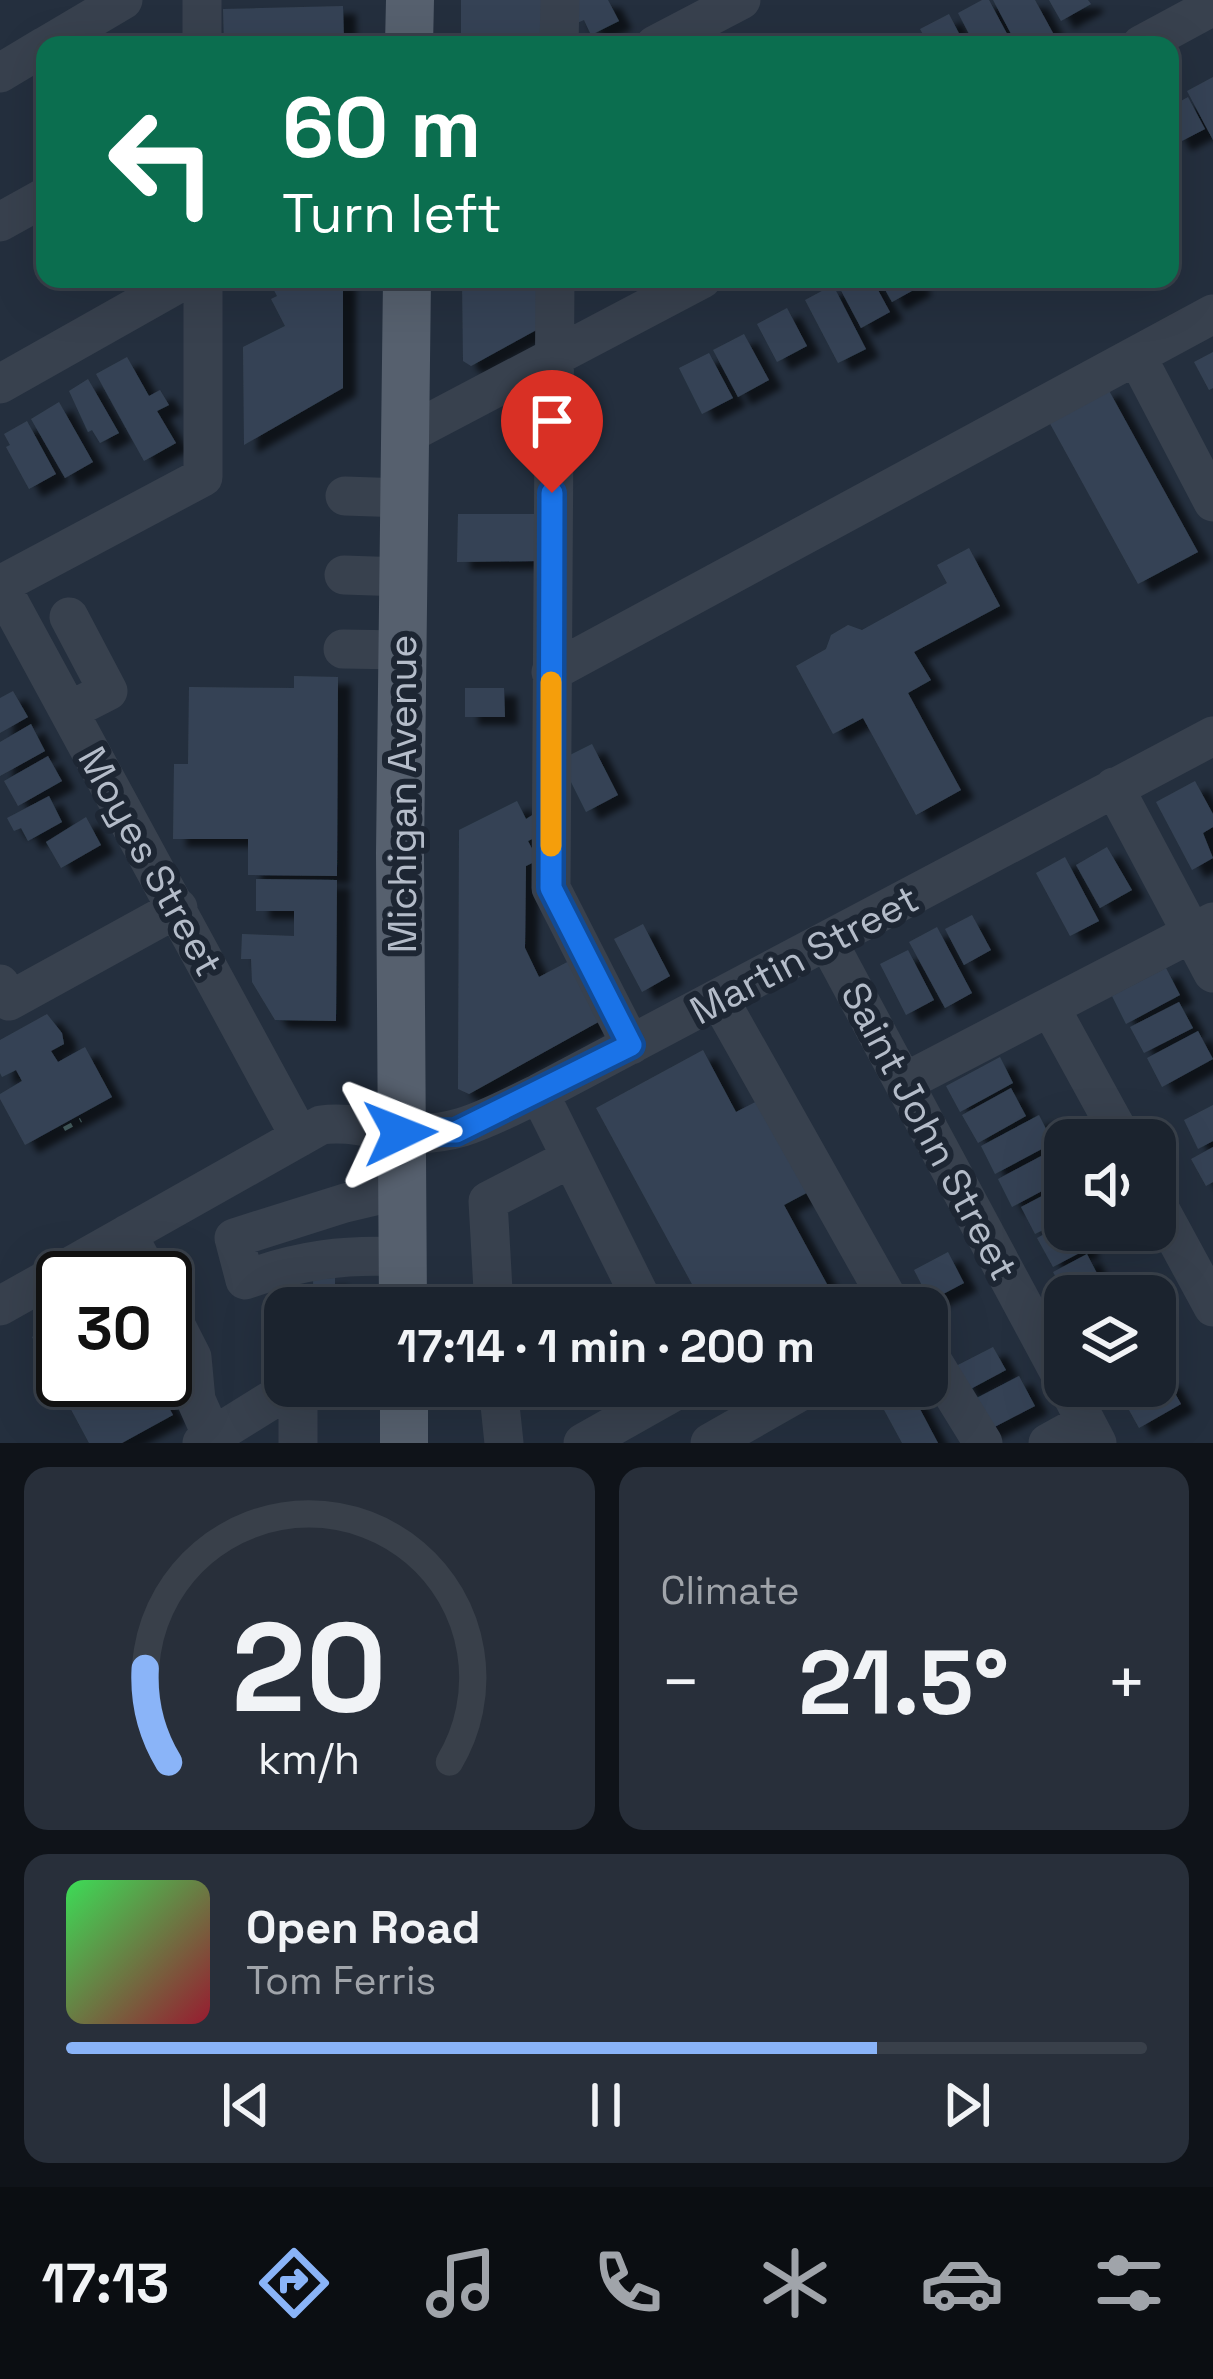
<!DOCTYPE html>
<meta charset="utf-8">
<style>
:root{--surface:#1b232e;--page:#282f3a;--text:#f1f3f6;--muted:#a0a4aa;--line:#39404a;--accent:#8ab4f8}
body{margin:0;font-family:"Space Grotesk",sans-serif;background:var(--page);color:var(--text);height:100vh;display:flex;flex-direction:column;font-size:45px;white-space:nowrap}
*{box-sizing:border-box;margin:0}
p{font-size:39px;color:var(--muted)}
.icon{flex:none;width:66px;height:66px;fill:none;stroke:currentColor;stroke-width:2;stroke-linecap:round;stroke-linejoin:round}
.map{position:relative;height:1443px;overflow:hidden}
.sheet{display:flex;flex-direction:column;gap:24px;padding:24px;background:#0f1319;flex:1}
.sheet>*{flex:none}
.guide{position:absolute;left:36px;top:36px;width:1143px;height:252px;border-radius:24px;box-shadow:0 12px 48px #0002,0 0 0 3px var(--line);background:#0b6e4f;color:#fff;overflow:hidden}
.buttons{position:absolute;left:1044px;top:1119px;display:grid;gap:24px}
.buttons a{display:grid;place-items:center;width:132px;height:132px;border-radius:24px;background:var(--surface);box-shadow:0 12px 48px #0002,0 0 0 3px var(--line);font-size:60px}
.speed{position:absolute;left:36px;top:1251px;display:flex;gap:24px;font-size:60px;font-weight:700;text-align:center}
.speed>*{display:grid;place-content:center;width:156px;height:156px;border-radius:50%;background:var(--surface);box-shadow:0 12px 48px #0002,0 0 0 3px var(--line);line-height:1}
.speed .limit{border:6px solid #111;border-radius:18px;background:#fff;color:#111}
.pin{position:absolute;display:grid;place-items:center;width:102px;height:102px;color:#fff;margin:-123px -51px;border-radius:50% 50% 50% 0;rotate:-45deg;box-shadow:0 0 12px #0007}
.pin .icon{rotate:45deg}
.me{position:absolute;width:132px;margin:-66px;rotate:88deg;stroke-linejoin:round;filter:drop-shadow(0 0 9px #0008)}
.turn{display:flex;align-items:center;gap:42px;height:252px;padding:0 48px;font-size:54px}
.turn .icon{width:156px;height:156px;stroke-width:2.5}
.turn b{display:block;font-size:84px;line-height:102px}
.big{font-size:90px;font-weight:700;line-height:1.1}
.sheet .widget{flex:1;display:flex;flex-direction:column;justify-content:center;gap:18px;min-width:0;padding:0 42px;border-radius:24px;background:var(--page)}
.sheet .dial{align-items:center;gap:0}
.dial svg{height:312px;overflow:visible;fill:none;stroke:var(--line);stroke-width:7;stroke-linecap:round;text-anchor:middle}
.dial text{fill:var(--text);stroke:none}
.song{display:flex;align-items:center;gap:36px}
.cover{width:144px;height:144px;border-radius:18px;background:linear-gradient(135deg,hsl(130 70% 55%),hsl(350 70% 35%))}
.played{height:12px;border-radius:6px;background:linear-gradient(90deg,var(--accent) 75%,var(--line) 75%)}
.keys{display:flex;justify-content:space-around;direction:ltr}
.heat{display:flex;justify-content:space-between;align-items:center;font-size:66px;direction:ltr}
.sheet .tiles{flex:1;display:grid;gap:24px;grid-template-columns:1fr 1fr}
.widget:last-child{grid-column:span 2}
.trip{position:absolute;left:264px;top:1287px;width:684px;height:120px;border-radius:24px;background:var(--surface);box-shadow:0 12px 48px #0002,0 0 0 3px var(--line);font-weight:700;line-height:120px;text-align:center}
.menu{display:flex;height:192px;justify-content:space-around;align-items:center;background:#0b0e12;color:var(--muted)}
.menu .icon{width:84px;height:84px}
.menu .selected{color:var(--accent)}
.menu b{font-size:54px;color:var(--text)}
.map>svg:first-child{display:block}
</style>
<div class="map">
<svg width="1213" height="1443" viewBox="0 0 1213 1443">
<defs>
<filter id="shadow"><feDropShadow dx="13" dy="8" stdDeviation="3" flood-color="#0009"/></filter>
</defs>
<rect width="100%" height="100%" fill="#242f3e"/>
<path fill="#364354" filter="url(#shadow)" d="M461,0H541L542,45H461Z
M576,0H608L619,21L591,35L584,20L577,23Z
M982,0H989L1013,45H975L958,13Z
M993,0H1035L1053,33L1031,45H1017Z
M1049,0H1088L1091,4L1061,21Z
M343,6L344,42L224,45L223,9Z
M949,14L965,45H929L920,29Z
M1213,77V140L1187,91Z
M1188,97L1205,129L1178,143L1170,128V107Z
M268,279H343V388L244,445L243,347L285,326L271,299L277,296Z
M462,279H539L540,328L471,366L463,361Z
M844,279H872L890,312L861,328L837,283Z
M879,279H914L919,287L892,302Z
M833,285L866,349L838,363L805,300Z
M787,308L807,346L777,362L757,324Z
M744,334L769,380L738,397L713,350Z
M1213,352V388L1209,390L1194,362Z
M709,353L733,398L702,414L679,368Z
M127,357L149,396L160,390L169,405L157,411L176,443L144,461L96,374Z
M88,379L119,433L100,443L92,430L88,432L69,391Z
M1107,387L1198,552L1138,584L1048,420Z
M59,402L93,462L65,478L31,419Z
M27,421L56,474L29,489L6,447L10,445L4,434Z
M458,514H540V561L457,562Z
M969,548L1000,606L914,652L931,680L908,693L961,790L916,815L863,718L833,734L796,666L826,649L831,635L848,625L862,630L947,583L937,565Z
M294,676L338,677L337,876L248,875V839H173L174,764H188L189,687L294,688Z
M465,688H504L505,717H465Z
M13,691L28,717L0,733V698Z
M31,724L45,751L0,776V742Z
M592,744L618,795L586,812L560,760Z
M48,756L62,781L18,806L4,781Z
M1195,781L1213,814V827L1203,833L1213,858L1192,870L1156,802Z
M49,796L62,822L28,841L21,828L14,831L7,818Z
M517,801L526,819L534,814L544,833L528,841L538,860L526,866L525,948L539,977L571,960L602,1020L469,1094L458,1089L459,830Z
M86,817L101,845L61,868L46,842Z
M1107,847L1132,890L1100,908L1076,865Z
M1065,857L1099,921L1070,936L1036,873Z
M256,879L337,880L336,1021L275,1020L252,982L251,959H241L242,934L294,936V911H256Z
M972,915L991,950L964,965L945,929Z
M643,924L670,976L642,992L614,939Z
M937,927L972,993L945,1008L909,942Z
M908,950L934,1000L906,1015L880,964Z
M1166,968L1180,995L1126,1024L1112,996Z
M1179,1002L1193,1028L1144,1053L1130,1027Z
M47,1014L62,1033L64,1044L51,1051L58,1062L85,1047L112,1097L25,1145L0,1099V1094L22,1081L16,1070L2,1077L0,1073V1040Z
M1198,1031L1213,1059L1162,1087L1147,1058Z
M703,1050L736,1112L765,1097L814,1189L784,1205L840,1308H705L596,1108Z
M1000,1057L1013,1083L960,1112L946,1086Z
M1011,1088L1026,1116L978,1143L962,1115Z
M1213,1105V1141L1198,1149L1184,1120Z
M1039,1115L1053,1143L995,1174L981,1146Z
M1213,1147V1182L1206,1186L1191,1159Z
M1043,1155L1057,1183L1012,1207L998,1179Z
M1061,1186L1065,1194V1219L1035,1234L1021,1207Z
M1065,1223V1230H1076L1087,1249L1053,1267L1037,1238Z
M948,1252L964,1283L930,1301L914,1270Z
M1087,1254L1102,1283L1077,1296H1066L1053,1272Z
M335,1278V1308H314L313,1279Z
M63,1321V1380H154L173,1415L122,1443H89L32,1337Z
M993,1347L1006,1370L965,1392L952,1368Z
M1019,1376L1035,1406L983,1433L967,1403Z
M1166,1377L1181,1404L1139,1428L1124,1401Z
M911,1392L938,1443H902L883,1408Z"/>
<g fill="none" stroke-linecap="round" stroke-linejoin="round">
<path stroke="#3f5557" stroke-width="4.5" stroke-dasharray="9 9" stroke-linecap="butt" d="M64,1129L81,1120"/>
<path stroke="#38414e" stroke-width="39" d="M202,0V45
M47,45L123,0
M559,45L560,0
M655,45L741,0
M1141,45L1213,6
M0,73L45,46
M0,222L45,197
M555,279L551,888L631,1045
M1146,374L1213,502
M0,384L186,279
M404,436L702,279
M345,496L404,498
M344,575L403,577
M0,585L300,1137
M0,585L203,477V279
M69,617L108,691L69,711
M343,649L402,650
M551,672L1213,314
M1114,787L1213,973
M828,942L1065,1383
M0,984L9,1001L178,908
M719,999L893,1308
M1050,1007L1123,1140
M905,1082L1213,922
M539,1093L646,1308
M400,1190L345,1203L234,1238L245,1280C299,1260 345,1254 402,1257
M1155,1200L1213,1307
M127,1234L151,1278
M165,1304L192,1357L196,1400L215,1443
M0,1306L321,1125C348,1121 370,1129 396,1132C453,1140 489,1117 539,1093L1213,736
M494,1308L488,1201L571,1158
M927,1352L983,1443
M298,1386V1443
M498,1386L504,1443
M1067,1386L1097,1443
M202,1443L294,1386
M583,1443L684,1386
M710,1443L810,1386
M1048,1443L1086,1422"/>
<path stroke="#56606e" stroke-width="48" d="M409,45L410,0
M403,1308L400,853L407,279
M404,1386V1443"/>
</g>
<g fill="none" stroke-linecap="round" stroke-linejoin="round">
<g stroke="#114b97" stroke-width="30">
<path id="route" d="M400,1133L456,1132L631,1045L551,888L552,493"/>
</g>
<use href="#route" stroke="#1a73e8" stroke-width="21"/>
<path stroke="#f59e0b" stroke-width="21" d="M551,682V846"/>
</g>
<g text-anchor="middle" stroke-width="12" stroke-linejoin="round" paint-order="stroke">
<g font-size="39" fill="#b4bcc9" stroke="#1d2633">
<text transform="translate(402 794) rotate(-90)" y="14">Michigan Avenue</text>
<text transform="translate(151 861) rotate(61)" y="14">Moyes Street</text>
<text transform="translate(804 954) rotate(-28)" y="14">Martin Street</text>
<text transform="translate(930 1131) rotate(62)" y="14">Saint John Street</text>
</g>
</g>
</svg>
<div class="buttons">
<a><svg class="icon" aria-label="sound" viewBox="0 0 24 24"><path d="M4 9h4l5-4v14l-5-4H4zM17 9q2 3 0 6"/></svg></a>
<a><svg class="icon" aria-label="layers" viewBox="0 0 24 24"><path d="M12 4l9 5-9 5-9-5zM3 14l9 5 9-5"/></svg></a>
</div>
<div class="speed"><div class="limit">30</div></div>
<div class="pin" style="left:552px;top:493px;background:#d93025"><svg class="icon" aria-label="arrive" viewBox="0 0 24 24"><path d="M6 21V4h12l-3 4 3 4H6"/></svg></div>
<svg class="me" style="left:400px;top:1133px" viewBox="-20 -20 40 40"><path d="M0-17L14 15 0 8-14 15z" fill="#1a73e8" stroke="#fff" stroke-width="4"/></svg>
<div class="trip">17:14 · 1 min · 200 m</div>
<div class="guide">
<div class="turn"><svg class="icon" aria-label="left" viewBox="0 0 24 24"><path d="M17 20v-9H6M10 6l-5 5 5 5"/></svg><div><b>60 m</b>Turn left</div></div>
</div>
</div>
<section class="sheet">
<div class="tiles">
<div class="widget dial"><svg viewBox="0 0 100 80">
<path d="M14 69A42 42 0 1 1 86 69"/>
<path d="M14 69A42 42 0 0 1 8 45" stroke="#8ab4f8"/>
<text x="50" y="56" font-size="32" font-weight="700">20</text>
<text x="50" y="72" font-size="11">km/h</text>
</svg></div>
<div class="widget"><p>Climate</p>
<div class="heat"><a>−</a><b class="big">21.5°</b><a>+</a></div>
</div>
<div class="widget">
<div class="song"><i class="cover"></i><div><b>Open Road</b><p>Tom Ferris</p></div></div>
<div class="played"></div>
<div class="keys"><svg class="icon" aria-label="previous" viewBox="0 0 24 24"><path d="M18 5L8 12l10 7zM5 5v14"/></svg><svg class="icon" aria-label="pause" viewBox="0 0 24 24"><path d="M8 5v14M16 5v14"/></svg><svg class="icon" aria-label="next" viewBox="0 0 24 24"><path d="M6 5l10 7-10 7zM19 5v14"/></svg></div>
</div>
</div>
</section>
<nav class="menu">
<b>17:13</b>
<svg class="icon selected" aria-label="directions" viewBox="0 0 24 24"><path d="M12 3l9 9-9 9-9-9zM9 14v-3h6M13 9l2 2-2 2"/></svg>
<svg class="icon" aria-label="music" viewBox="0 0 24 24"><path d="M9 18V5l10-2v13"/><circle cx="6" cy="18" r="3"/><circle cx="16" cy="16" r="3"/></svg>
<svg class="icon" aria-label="phone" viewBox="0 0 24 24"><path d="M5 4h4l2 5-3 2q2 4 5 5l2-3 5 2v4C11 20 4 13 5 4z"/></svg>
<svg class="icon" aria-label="climate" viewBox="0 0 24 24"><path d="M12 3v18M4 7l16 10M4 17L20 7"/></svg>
<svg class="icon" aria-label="car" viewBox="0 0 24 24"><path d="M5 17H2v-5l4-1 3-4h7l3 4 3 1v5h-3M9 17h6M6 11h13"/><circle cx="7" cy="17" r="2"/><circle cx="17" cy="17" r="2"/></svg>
<svg class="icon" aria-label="filters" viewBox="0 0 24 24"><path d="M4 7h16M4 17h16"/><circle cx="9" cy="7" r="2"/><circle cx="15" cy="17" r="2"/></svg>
</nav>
